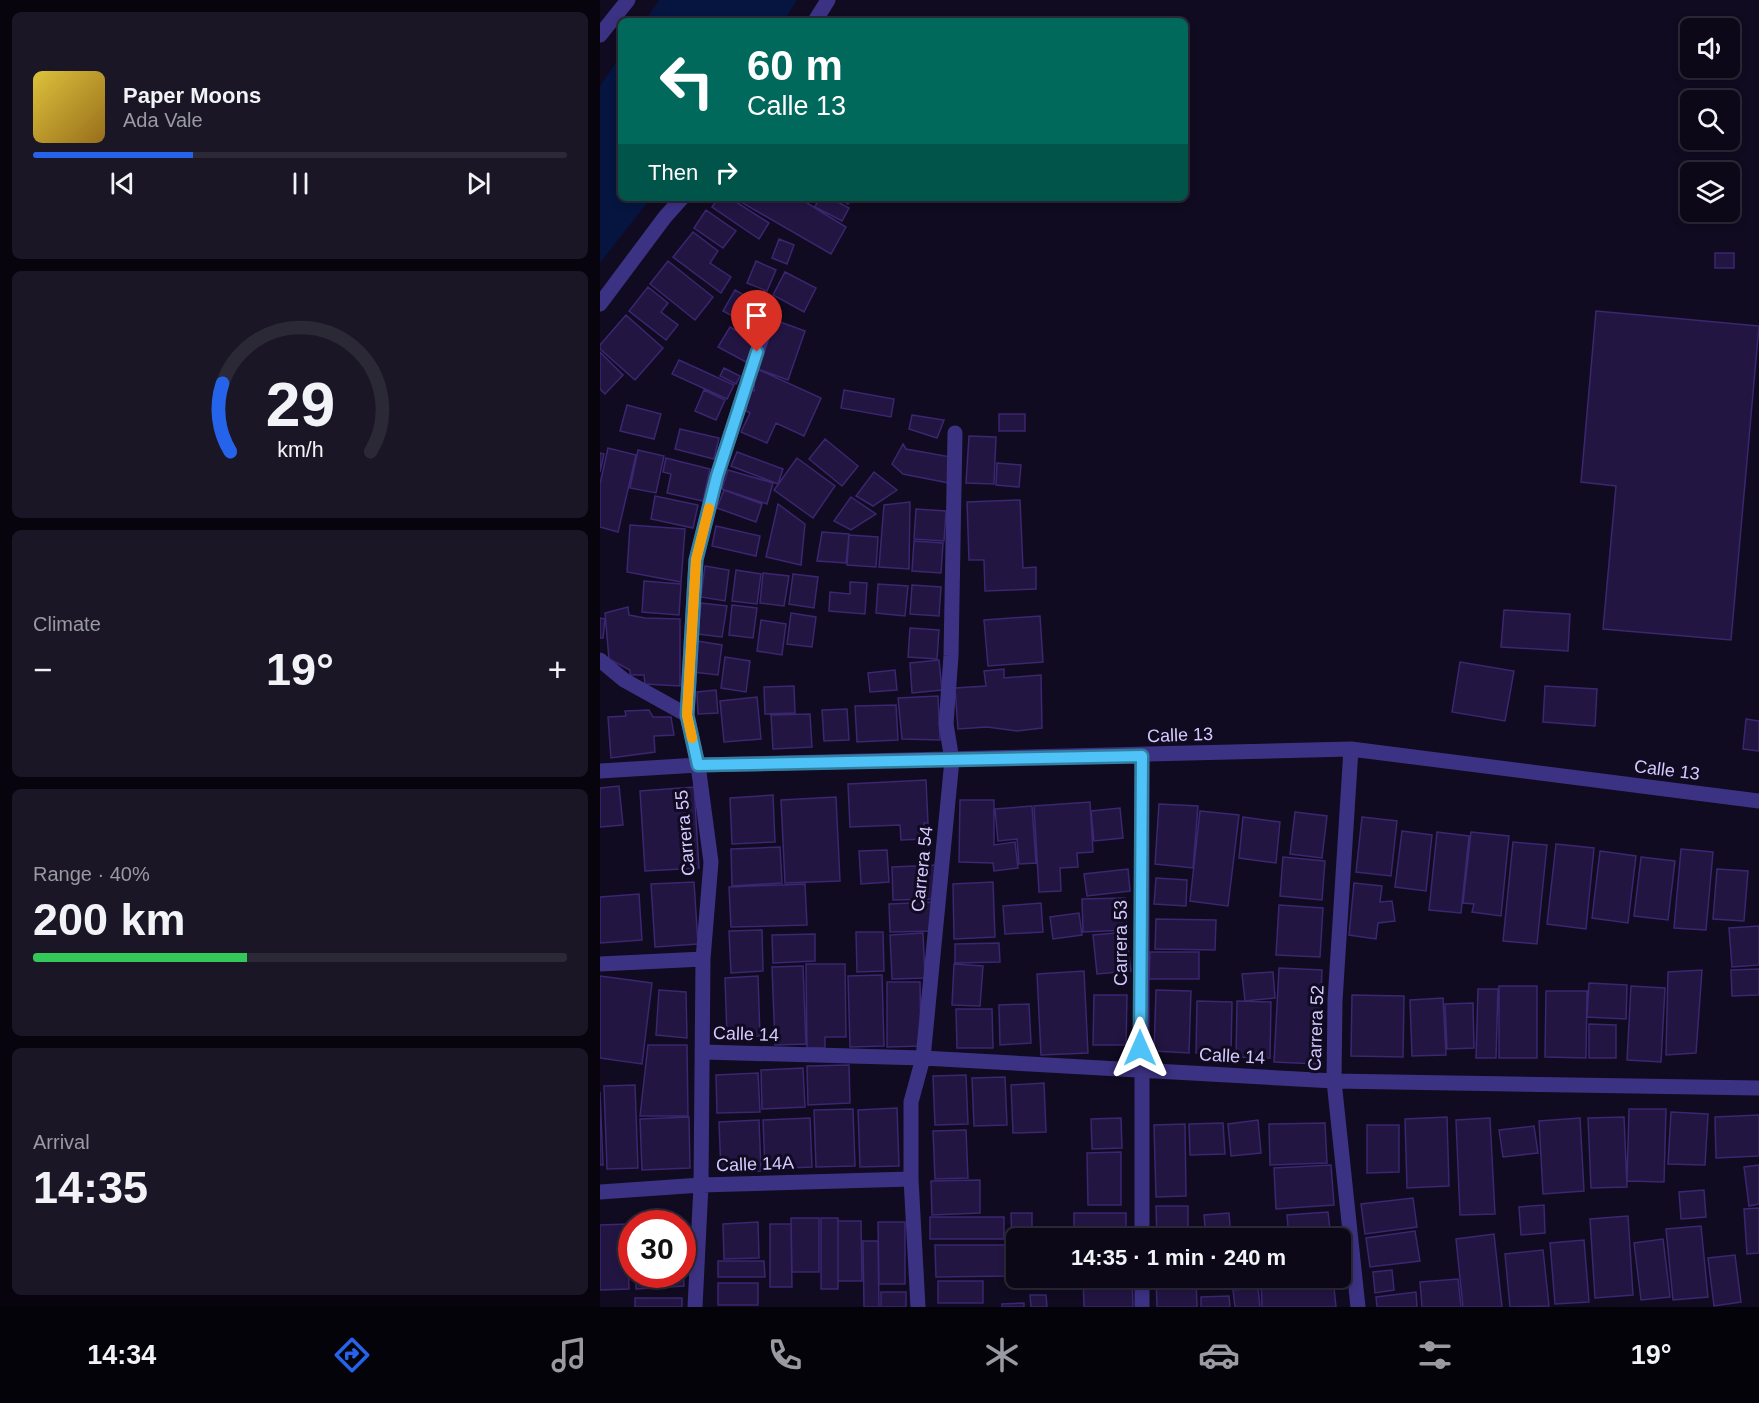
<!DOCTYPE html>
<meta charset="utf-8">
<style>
:root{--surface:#0c0818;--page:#1a1625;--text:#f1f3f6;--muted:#9a9aa2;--line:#2c2937;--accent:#2563eb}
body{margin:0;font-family:Helvetica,sans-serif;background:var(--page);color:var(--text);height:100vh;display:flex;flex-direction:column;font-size:22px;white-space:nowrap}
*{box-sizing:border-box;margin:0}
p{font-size:20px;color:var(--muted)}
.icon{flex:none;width:33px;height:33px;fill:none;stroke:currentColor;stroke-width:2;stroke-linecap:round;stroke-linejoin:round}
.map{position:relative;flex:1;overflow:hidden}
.drawer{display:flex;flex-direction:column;gap:12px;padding:12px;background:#07040d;width:600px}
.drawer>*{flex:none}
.banner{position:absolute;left:18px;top:18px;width:570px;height:183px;border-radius:9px;box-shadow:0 3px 9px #0003,0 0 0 2px var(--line);background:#00695c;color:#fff;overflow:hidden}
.tools{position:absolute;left:1080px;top:18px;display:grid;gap:12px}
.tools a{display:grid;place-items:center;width:60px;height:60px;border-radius:9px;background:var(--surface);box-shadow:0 3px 9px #0003,0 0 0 2px var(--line);font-size:30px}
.speed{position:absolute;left:18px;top:1210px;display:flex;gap:12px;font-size:30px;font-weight:700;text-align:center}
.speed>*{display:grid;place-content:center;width:78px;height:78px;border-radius:50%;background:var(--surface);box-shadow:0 3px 9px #0003,0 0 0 2px var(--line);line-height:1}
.speed .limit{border:9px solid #d22;background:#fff;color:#111}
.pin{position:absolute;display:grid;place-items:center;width:51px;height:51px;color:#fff;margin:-62px -26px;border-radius:50% 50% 50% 0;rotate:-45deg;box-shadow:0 0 6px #0007}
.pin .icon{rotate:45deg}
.me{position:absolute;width:66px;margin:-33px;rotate:0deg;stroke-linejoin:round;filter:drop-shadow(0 0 4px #0008)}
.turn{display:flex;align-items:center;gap:21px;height:126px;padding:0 30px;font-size:27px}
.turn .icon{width:78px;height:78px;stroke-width:2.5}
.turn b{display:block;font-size:42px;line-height:51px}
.then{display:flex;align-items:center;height:57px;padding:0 30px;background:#0003;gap:12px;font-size:22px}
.big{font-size:45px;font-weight:800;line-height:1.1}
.drawer .tile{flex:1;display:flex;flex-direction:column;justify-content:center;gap:9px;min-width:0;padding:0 21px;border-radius:9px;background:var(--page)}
.drawer .dial{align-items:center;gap:0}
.dial svg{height:156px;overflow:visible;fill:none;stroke:var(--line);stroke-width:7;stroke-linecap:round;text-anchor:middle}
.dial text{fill:var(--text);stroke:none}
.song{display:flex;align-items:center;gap:18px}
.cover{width:72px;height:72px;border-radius:9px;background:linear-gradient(135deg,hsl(50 70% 55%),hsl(40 70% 35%))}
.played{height:6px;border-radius:3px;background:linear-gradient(90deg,var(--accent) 30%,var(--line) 30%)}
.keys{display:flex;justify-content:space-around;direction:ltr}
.heat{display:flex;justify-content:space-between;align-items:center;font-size:33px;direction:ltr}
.charge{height:9px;border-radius:4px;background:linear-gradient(90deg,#34c759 40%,var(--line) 0)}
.trip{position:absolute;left:406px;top:1228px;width:345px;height:60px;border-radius:9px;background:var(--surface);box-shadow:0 3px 9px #0003,0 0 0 2px var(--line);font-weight:800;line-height:60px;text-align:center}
.menu{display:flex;height:96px;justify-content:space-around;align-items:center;background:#05030a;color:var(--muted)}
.menu .icon{width:42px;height:42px}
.menu .on{color:var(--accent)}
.menu b{font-size:27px;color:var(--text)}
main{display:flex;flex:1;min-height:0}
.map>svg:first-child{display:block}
</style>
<main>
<section class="drawer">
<div class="tile">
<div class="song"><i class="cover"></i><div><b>Paper Moons</b><p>Ada Vale</p></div></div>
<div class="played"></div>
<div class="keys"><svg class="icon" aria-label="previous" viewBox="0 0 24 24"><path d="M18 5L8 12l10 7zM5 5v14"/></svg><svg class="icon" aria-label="pause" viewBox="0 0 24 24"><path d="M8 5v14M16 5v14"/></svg><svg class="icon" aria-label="next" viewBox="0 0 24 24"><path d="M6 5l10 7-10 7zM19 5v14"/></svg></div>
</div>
<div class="tile dial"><svg viewBox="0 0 100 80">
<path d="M14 69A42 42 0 1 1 86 69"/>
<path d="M14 69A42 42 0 0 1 10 34" stroke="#2563eb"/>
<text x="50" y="56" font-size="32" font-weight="700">29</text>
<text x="50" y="72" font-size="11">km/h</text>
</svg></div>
<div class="tile"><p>Climate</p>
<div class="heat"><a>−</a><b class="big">19°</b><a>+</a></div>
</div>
<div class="tile"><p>Range · 40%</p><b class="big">200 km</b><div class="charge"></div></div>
<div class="tile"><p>Arrival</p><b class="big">14:35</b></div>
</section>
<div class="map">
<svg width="1159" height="1307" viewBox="0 0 1159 1307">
<rect width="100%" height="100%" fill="#100b20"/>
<path fill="#05153f" d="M59,0H197L184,21H45Z
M21,55V198H51L0,263V86Z"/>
<path fill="#221542" stroke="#3b2670" stroke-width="1.5" d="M118,198H130L169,223L159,239L112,207Z
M134,198H199L246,227L231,254Z
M219,198H230L249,208L242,221L215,207Z
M238,198H252L248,204Z
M106,210L136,231L123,248L94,228Z
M93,232L118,251L110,263L131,277L121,293L73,257Z
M179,239L194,245L187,264L172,258Z
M1115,253H1134V268H1115Z
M68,261L113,297L95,320L50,284Z
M156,261L176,270L167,291L147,283Z
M185,272L216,288L204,312L173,295Z
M48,287L68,303L61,312L78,325L66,340L29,311Z
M135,290L167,308L156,329L123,311Z
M996,311L1159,326L1131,640L1003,629L1016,486L981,482Z
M26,315L63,348L35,380L0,349V345Z
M172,319L205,331L188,380L155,368Z
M130,327L157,342L146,362L118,347Z
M0,352L23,375L5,394L0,389Z
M79,360L134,385L127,399L72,374Z
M124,368L140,376L136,384L120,376Z
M155,368L221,398L204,436L176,423L167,443L141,432L150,413L143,409L151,390L154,391Z
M104,390L125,400L116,420L95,411Z
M244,390L294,399L291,417L241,408Z
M27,405L61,414L54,439L20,431Z
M399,414H425V431H399Z
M312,415L344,420L337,438L309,429Z
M80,429L119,438L114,459L75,449Z
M369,436L396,437L394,484L366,483Z
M225,439L258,466L242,486L209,459Z
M303,444L306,449L351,457L349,483L303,474L292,464Z
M8,448L36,455L18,532L0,527V484Z
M38,450L64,456L56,493L30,488Z
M137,452L183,469L178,484L131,466Z
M0,453L4,454L0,472Z
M66,458L110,469L103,501L67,493L71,474L63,472Z
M197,458L235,486L213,518L174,490Z
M397,463L421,465L419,487L396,485Z
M128,470L173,483L167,504L122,489Z
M274,472L297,490L273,506L256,496Z
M124,490L162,504L156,522L117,508Z
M55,496L98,505L93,528L51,519Z
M251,497L276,514L251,530L234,521Z
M420,500L423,568L436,567V589L385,591L384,560H369L367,502Z
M310,502L309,569L279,567L284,505Z
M178,504L205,524L201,565L166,557Z
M316,509L346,511L344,541L314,539Z
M30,525L85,529L81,582L27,572Z
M116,526L160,536L156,556L112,546Z
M222,532L249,534L246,563L217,561Z
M249,535L278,537L276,567L247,565Z
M314,541L343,543L341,573L312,571Z
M105,566L129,570L125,601L101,597Z
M136,570L161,574L157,604L132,601Z
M163,573L189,576L184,606L160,603Z
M193,574L218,577L214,608L189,604Z
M44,581L81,584L79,615L42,612Z
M250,582L267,583L265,614L229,611L230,592L250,594Z
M278,584L308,586L305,616L276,613Z
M312,585L341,587L339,616L310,614Z
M101,603L127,606L122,637L98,634Z
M132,605L157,608L153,638L129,635Z
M28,607L29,615L45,618L80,619V686L45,684L44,675H30V670L9,659L5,613Z
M904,610L970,614L968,651L901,647Z
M191,613L216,617L212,647L187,644Z
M440,616L443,662L388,666L384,620Z
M0,618L5,619L3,638H0Z
M161,620L186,624L182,655L157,651Z
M310,628L339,630L337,659L308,657Z
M97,641L122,645L118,675L93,672Z
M125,657L150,661L146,692L121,688Z
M339,660L342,690L312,693L310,663Z
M860,662L914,671L905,721L852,712Z
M404,669V678L441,675L442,728L417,731L387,727L358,729L355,688L386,686L384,671Z
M295,670L297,690L270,692L268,673Z
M194,686L195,713L165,714L164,687Z
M945,686L997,689L995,726L943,722Z
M116,690L118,713L98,714L97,692Z
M338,696L340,740L302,739L298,698Z
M157,697L161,739L124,742L120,701Z
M296,705L298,740L257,742L255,706Z
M247,709L249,740L224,741L222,710Z
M49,710L53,717H71L74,735L54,736L55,752L11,758L8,717L26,716L25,711Z
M210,714L212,747L173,749L171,715Z
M1146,719L1159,721V751L1143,749Z
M326,780L328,823H324V839L301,840L300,825L250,827L248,784Z
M19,786L23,825L0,827V788Z
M94,787L99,868L45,871L40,791Z
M173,795L175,842L132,844L130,798Z
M236,797L240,881L185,883L181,800Z
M360,800H394V845L415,842L418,868L394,871L393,863L359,862Z
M490,802L493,852L477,853L478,867L460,868L461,891L439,892L434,806Z
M559,804L598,806L593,868L555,864Z
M432,806L436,863L419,864L417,839L398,841L395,809Z
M520,808L523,838L494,841L491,811Z
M600,811L639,815L628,906L590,901Z
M695,812L727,816L722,858L690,854Z
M643,817L680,822L676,863L639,858Z
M762,817L797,821L791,876L756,872Z
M802,831L832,835L826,891L795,887Z
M837,832L869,836L861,913L829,910Z
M871,832L909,836L901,916L872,912L874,904L863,903Z
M913,842L947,845L937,944L903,941Z
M956,844L994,848L986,929L947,924Z
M180,847L182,883L132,886L131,849Z
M1081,849L1113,852L1106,930L1074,928Z
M287,850L289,882L261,884L259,851Z
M1000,851L1036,856L1028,923L992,918Z
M683,857L725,861L722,900L680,896Z
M1041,857L1075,861L1068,920L1034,916Z
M336,865L337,899L293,900L292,867Z
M528,869L530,891L487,896L484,874Z
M1117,869L1148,871L1144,921L1113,919Z
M556,878L587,880L586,906L554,904Z
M94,882L98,944L55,947L51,884Z
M393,882L395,937L354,939L353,884Z
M754,883L782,886L780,902L792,901L795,921L778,923L776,939L749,935Z
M205,884L207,925L131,927L129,887Z
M39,894L42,940L0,943V897Z
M525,898L527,930L483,932L482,899Z
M333,902L334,931L290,932L289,904Z
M441,903L443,932L405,934L403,906Z
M679,905L723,908L720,957L676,955Z
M479,913L482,935L453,939L450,917Z
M556,919L616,920L615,950L555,949Z
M1159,926V965L1132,967L1129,928Z
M162,930L163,971L131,973L129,931Z
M256,932H283L284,971L257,972Z
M526,932L531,971L497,974L493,935Z
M323,933L325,978L292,979L290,935Z
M215,934V961L173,963L172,935Z
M399,943L400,962L355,963V944Z
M550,952H599V979H549Z
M206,964H245L246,1037H225V1048H207Z
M354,964L383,966L380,1006L352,1005Z
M203,966L206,1044L175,1045L172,967Z
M679,968L722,970L718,1064L674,1062Z
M1159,969V995L1132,996L1131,970Z
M1102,970L1096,1053L1066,1055L1068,972Z
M484,971L488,1053L441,1055L437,974Z
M673,972L675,998L645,1001L642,974Z
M282,975L284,1046L250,1047L248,976Z
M0,976L52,983L42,1064L0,1058Z
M158,976L160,1036L127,1037L125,978Z
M287,982H320L321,1046L287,1047Z
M989,983L1027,985L1026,1019L987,1017Z
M899,986H937V1058H899Z
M1031,986L1065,988L1061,1062L1027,1060Z
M878,989H898L896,1058H876Z
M59,990L86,992L87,1038L56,1035Z
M556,990L591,991L589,1053L554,1051Z
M946,991H987L986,1058L945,1057Z
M494,995H527L526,1045H493Z
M752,995L804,996L803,1057L751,1056Z
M843,998L846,1055L812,1056L810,1000Z
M597,1001L632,1002L631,1054L596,1053Z
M637,1001L671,1002L670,1058L636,1057Z
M873,1003L874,1048L847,1049L845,1004Z
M429,1004L431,1043L400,1045L399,1005Z
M356,1009H392L393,1048H357Z
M989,1024L1016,1025V1058H989Z
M48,1045H87L88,1116H40Z
M249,1065L250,1103L208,1105L207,1066Z
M203,1068L205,1107L162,1109L161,1070Z
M158,1073L160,1112L117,1113L116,1075Z
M366,1075L368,1124L335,1125L333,1076Z
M405,1077L407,1125L374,1126L372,1078Z
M444,1083L446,1132L413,1133L411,1085Z
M35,1085L38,1168L7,1169L4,1086Z
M0,1092L3,1165H0Z
M297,1108L299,1166L260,1167L258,1110Z
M253,1109L255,1166L216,1167L214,1110Z
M1029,1109H1066L1064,1182L1027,1181Z
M1071,1112L1108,1114L1105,1165L1068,1164Z
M1159,1115V1156L1116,1158L1115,1117Z
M89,1117L90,1168L42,1170L40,1119Z
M847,1117L849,1186L807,1188L805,1119Z
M1024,1117L1027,1187L991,1188L988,1118Z
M210,1118L212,1167L165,1169L163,1120Z
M521,1118L522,1148L492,1149L491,1119Z
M890,1118L895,1214L860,1215L856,1120Z
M980,1118L984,1191L943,1194L939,1121Z
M159,1120L161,1171L121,1172L119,1122Z
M658,1120L661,1153L631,1156L628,1124Z
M623,1123L625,1154L590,1155L589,1124Z
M725,1123L727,1163L670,1165L669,1124Z
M585,1124L586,1196L556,1197L554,1125Z
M767,1125H799V1172L767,1173Z
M934,1126L938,1153L903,1157L899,1130Z
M366,1130L368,1178L335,1179L333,1131Z
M521,1152V1205H488L487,1153Z
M731,1165L734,1205L676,1209L674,1168Z
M1159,1165V1204L1149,1206L1144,1167Z
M380,1180V1213L332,1215L331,1181Z
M1104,1190L1106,1217L1081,1219L1079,1192Z
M813,1198L817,1227L765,1234L761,1204Z
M944,1205L945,1233L921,1235L919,1207Z
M556,1206H588V1238H557Z
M1159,1208V1253L1147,1254L1144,1209Z
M728,1212L731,1239H689L687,1215Z
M411,1213H432V1239H417V1242H412Z
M474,1213H526V1233H474Z
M629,1213L631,1239H606L604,1215Z
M1028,1216L1033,1295L995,1298L990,1219Z
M330,1217H404V1239H330Z
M191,1218H219V1272H192Z
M221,1218H238V1289H221Z
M82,1221V1224H42Z
M238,1221H261L262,1281H238Z
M158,1222L159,1258L124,1259L123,1224Z
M278,1222H305V1284H279Z
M27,1224L29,1289L0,1290V1225Z
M170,1224H191L192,1287H170Z
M1101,1226L1108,1297L1073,1300L1066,1229Z
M815,1231L820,1261L770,1267L766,1238Z
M894,1234L902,1307H863L856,1239Z
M1063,1239L1070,1297L1041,1300L1034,1243Z
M984,1240L989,1302L955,1304L950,1243Z
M263,1241H278L279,1307H264Z
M335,1245H407L408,1276L336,1277Z
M82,1247L84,1286L36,1289V1275H82Z
M943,1250L949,1306L910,1307L905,1254Z
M1135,1255L1141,1302L1114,1306L1108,1258Z
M118,1261H164L165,1277H118Z
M792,1270L794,1290L775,1293L773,1272Z
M483,1278H532L533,1307H484Z
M556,1278H596L597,1307H557Z
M661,1278H733L736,1307H662Z
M858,1279L861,1307H822L820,1282Z
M338,1281H383V1303H338Z
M118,1283H158V1305H118Z
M658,1288L660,1307H635L633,1290Z
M281,1292H306V1307H281Z
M816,1292L817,1307H777L776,1297Z
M430,1295H446L447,1307H431Z
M629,1296L630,1307H601V1297Z
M35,1298H82V1307H35Z
M424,1303V1307H402V1304Z"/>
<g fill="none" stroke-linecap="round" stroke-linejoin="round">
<path stroke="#3c3283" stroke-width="15" d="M215,21L228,0
M0,35L28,0
M0,304L65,217L82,198
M0,660L24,680L87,715
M751,749L735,1001L734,1081L758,1307
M0,771L98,765L751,749L1159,801
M0,964L103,959
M104,1052L323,1058L734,1081L1159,1088
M0,1192L101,1185L311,1179
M542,1239V756
M542,1278V1307
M95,1307L101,1185L103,959L111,862L98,765L87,715L96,560L117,476L164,331
M318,1307L311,1179V1102L323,1058L352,760L346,724L351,656L355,433"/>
</g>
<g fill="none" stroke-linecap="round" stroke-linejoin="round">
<g stroke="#337fa1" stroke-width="15">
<path id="route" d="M157,352L117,476L96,560L87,715L98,765L542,756L540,1048"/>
</g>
<use href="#route" stroke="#4fc3f7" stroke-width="10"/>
<path stroke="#f59e0b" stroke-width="10" d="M92,738L87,715L96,560L109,508"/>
</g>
<g text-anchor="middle" stroke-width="6" stroke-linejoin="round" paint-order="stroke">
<g font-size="18" fill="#d5caff" stroke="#100b20">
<text transform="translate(580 735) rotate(-2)" y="6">Calle 13</text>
<text transform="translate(1067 770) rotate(7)" y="6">Calle 13</text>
<text transform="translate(85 833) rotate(-95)" y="6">Carrera 55</text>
<text transform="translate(322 869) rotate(-84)" y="6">Carrera 54</text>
<text transform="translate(521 943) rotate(-90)" y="6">Carrera 53</text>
<text transform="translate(716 1028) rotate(-88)" y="6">Carrera 52</text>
<text transform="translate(146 1034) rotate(2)" y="6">Calle 14</text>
<text transform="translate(632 1056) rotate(3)" y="6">Calle 14</text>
<text transform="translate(155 1164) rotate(-2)" y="6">Calle 14A</text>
</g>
</g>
</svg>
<div class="tools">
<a><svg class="icon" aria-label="sound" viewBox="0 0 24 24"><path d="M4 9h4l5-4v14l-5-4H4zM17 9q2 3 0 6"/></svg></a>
<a><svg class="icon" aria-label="search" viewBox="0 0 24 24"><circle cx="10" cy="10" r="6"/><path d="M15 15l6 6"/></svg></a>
<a><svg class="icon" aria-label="layers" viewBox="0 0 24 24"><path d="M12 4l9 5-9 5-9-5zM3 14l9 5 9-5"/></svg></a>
</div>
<div class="speed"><div class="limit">30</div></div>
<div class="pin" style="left:157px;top:352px;background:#d93025"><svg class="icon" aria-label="arrive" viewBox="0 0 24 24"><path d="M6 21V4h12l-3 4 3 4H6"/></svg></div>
<svg class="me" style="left:540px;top:1048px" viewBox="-20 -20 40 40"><path d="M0-17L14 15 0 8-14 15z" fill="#4fc3f7" stroke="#fff" stroke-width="4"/></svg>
<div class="trip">14:35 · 1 min · 240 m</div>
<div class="banner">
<div class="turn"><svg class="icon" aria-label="left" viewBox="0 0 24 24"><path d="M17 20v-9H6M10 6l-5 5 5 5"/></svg><div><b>60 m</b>Calle 13</div></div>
<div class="then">Then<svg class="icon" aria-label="right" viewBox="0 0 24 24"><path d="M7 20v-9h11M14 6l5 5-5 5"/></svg></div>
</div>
</div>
</main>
<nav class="menu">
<b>14:34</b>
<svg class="icon on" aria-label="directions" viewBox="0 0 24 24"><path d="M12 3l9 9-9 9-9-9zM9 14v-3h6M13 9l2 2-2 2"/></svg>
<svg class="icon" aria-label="music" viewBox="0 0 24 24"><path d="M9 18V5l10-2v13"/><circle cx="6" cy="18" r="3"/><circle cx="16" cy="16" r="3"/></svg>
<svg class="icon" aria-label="phone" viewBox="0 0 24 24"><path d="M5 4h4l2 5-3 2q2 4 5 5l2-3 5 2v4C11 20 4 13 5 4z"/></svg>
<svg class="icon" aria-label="climate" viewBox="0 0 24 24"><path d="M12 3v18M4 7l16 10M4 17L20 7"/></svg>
<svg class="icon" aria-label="car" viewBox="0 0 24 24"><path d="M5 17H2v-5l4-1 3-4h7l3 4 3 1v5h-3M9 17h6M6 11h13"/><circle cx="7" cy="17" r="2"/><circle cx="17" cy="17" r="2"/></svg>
<svg class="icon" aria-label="filters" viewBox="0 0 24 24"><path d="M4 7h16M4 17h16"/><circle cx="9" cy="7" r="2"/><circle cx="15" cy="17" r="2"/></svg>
<b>19°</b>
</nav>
